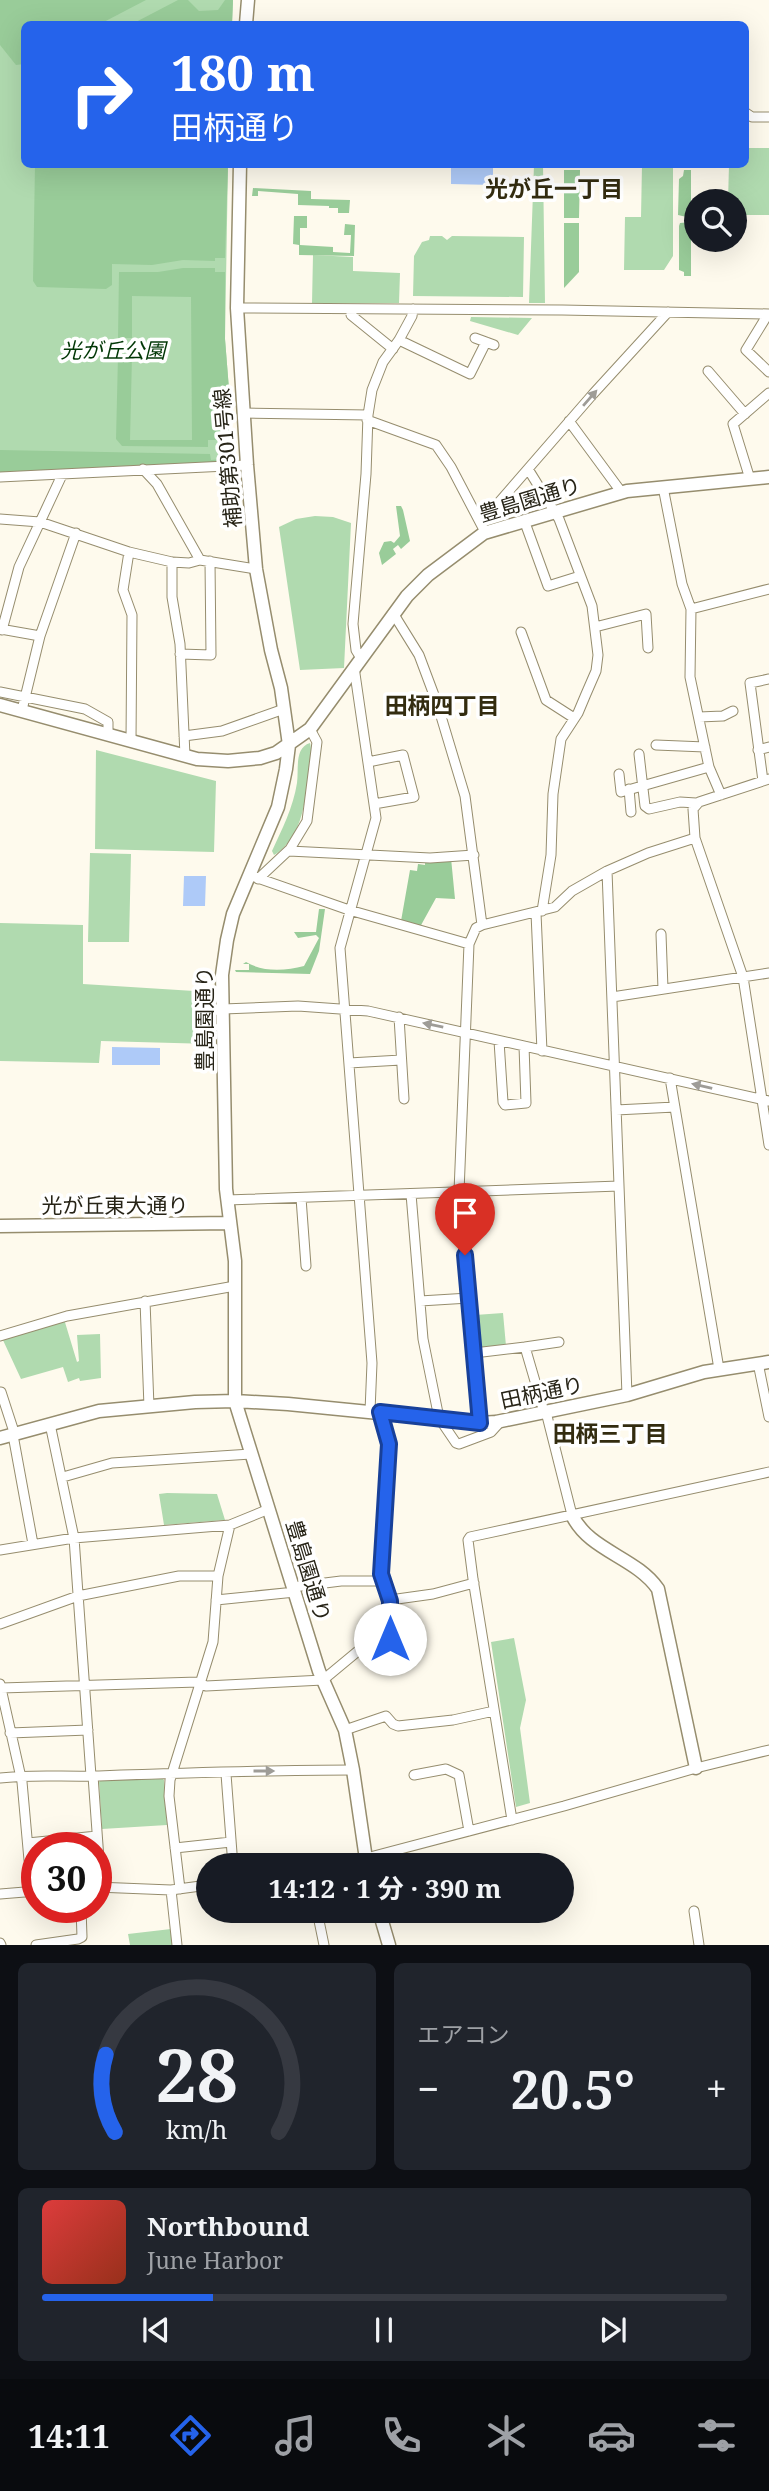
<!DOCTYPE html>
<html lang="ja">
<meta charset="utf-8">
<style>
:root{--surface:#171b24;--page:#20242c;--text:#f1f3f6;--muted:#9ea1a6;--line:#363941;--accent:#2563eb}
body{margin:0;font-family:"Noto Serif","Noto Sans JP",serif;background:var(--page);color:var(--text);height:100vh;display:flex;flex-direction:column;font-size:26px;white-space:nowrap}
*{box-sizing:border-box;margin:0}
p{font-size:23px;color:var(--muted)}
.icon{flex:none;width:38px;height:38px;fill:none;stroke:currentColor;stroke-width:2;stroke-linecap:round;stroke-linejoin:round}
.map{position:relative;height:1945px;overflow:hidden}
.side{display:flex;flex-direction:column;gap:18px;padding:18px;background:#0d0f14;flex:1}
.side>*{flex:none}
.hud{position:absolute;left:21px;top:21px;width:728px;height:147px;border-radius:10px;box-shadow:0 7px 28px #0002;background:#2563eb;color:#fff;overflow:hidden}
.buttons{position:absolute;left:684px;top:189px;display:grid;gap:14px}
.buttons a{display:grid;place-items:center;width:63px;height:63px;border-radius:50%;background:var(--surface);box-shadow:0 7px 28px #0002;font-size:35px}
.speed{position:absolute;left:21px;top:1832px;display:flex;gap:14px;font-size:35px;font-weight:700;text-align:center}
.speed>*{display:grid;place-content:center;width:91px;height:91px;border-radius:50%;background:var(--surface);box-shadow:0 7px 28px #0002;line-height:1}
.speed .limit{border:10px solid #d22;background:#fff;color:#111}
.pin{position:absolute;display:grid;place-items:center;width:60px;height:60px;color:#fff;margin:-72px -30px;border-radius:50% 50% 50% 0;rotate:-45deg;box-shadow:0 0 7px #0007}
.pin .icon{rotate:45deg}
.me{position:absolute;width:77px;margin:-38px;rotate:0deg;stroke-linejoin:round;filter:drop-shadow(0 0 5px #0008)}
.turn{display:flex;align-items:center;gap:24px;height:147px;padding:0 35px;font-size:32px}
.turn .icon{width:91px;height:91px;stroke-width:2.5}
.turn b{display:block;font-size:49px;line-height:60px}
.big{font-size:52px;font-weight:700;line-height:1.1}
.side .widget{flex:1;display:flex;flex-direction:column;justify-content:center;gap:10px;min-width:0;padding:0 24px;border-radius:10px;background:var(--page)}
.side .dial{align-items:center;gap:0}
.dial svg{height:182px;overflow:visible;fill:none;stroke:var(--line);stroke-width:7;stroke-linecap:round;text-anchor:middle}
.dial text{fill:var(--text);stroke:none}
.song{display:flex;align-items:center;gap:21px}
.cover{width:84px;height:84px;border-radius:10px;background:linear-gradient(135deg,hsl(0 70% 55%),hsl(10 70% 35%))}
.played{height:7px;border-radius:4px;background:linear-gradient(90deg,var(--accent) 25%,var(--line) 25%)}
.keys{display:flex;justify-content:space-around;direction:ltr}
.heat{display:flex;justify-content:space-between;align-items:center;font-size:38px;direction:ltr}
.side .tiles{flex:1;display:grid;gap:18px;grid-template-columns:1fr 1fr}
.widget:last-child{grid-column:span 2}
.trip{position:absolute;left:196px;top:1853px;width:378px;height:70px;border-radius:35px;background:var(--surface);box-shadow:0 7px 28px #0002;font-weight:700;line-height:70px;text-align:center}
.tab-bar{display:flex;height:112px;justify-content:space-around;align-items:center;background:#090b0e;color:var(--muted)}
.tab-bar .icon{width:49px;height:49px}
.tab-bar .selected{color:var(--accent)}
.tab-bar b{font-size:32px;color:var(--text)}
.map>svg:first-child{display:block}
</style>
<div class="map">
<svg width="769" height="1945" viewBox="0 0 769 1945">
<rect width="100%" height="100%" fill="#fefaed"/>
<path fill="#b0daaf" d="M0,0H233L232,24H24V164L228,165L225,339L233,440L224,462L0,473Z
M746,148H769V215H735V201H728L729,165L746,164Z
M534,165H543L545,303H529Z
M642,165H673V256L664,270H624L625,217H641Z
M430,236H442L447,240L452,236L524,237L523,297L413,296L414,256L422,242L429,240Z
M313,255L353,257V271L400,273L399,303H312Z
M471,317L532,318L518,335L470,321Z
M315,516L333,517L351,523L344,668L300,670L279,527L296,519Z
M310,743C314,755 305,807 300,820C296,832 286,849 274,855L272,851C282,829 293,808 297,783C299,769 294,748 310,743Z
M96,750L216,781L214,852L95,849Z
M90,853L131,854L129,942H88Z
M0,923L83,925V984L210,992L211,1044L101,1041L99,1063L0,1061Z
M503,1313L506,1346L482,1349L478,1345L475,1315Z
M64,1319L77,1362L79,1361L77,1335L100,1334L101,1378L80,1381L79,1378L68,1382L63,1367L21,1379L2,1338Z
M167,1493L217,1494L225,1520L164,1525L159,1494Z
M514,1638L526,1700L520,1728L530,1803L516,1807L491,1642Z
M161,1777L164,1780L167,1825L102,1829L99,1782L101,1780Z
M171,1929L173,1945H130L128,1934Z"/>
<path fill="#9c9" d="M0,0H146L100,24H24V64L16,65L0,45Z
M178,0H188L199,11L218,10L225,0H233L232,24H132Z
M35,165H228L225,258H215V261L183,260L152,265L112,264V285L106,289L37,287L33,281Z
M564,170H580L579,218H564Z
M684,170H691V218L678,215L679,179L683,176Z
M253,188L311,191V199L350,200L349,213H338V208H329V206L298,205V194L258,191V196H252Z
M294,216H307V228H300V245L333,247V252L350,253L351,235H344L345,224L355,225L354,256L299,255V245L293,244Z
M691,222V276H684V272L679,270V226L680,223Z
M564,223H579V272L564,288Z
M183,268H215V272H225V339L233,440H208V447L122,446L116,439L118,356H132L130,440H192L191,297L132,296V338H118L119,272H158Z
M0,450L210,454L211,460L223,459L224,462L0,473Z
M396,506H401L403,510L410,541L401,549L398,545L393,549L396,554L382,565L379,553L384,542L391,541L394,543L400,536Z
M451,858L455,899L436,898L420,927L401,921L410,870L417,871L418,864L425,865V860Z
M319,909H325L319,951L310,974L236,972L235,970H249V964H243L246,962C262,972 285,971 304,966L319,938L316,935L298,938L294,932H316Z"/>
<path fill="#aecaf8" d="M451,165H493V185L451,184Z
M184,876H206L205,906H183Z
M112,1047L160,1048V1065H112Z"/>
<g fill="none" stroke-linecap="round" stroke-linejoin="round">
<g stroke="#968d6e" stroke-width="11">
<path id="street" d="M746,113L752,117H769
M237,308L562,310L769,314
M351,309V315L393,349
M768,314L746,350L769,372
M475,338L494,345
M399,340L470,374L486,342
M708,371L745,414
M243,413L368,415
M367,420L436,445L451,467L483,528
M569,421L622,493
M143,469L157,484L200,560
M528,469L559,519L592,606L598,655L596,671L586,694L578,713L561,739L553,794L551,855L542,911
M0,477L247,465
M750,479L733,424L769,393
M663,487L682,584L691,609L690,677L709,767L721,795
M0,519L40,522L129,552L172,562L189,563L200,560L256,569
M524,520L548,586L580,576
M481,523L593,394L668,312
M129,552L123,590L132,615L131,740
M172,562V597L180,644L185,756
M691,609L769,589
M393,613L419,655L437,703L465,796L482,925
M595,627L646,614L648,648
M0,629L40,636
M2,630L19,567L62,475
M521,632L546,700L574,718
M180,654L211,655L210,561
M361,658L356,650L353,624L366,474L368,415L372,390L383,362L399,340L412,316L413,309
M354,667L376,818L340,948L372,1363L370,1411
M0,692L85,709L108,722V734
M22,710L40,636L76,533
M699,717L723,716L733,711
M184,736L222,731L284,709
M656,745L705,747
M758,750L769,747
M639,754L645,806L649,809L680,802L696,803
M368,762L403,755L414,797L374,804
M619,774L621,792L709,767
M769,779L699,802L693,809L695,838L743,977L769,1145
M763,781L750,683L769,679
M629,789L631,812
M289,851L430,858L474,855
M607,871L627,1395
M249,875L349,910L469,944
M258,879L290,849L307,821L317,742L310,729
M536,913L542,1051
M661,934L663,989
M612,997L769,973
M223,1009L298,1006L368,1011L769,1101
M399,1017L404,1099
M499,1041L503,1102L505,1105L526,1103L524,1046
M349,1063L401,1060
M670,1078L719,1369
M616,1110L675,1107
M411,1194L423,1339L439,1418L456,1443L459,1444L491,1432L501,1421
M301,1198L306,1266
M227,1200L619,1186
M145,1301L149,1407
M420,1301L469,1298
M0,1336L67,1316L235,1286
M525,1347L559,1342
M474,1353L525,1347L544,1412
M758,1363L769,1417
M1,1392L15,1435
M546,1412L572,1515
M480,1423L459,1192L469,944L476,928L482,925L555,907L572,891L607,871L648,853L695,838
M50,1424L74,1538L91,1776
M13,1435L33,1544
M63,1477L112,1463L251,1454
M0,1550L74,1538L230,1525L269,1509
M293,1587L341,1581H384
M216,1600L295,1592
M390,1600L433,1594L474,1583
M0,1624L78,1596L179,1576H218
M0,1684L22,1782L29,1860L31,1863
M1,1688L198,1682L206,1686L323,1680L364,1646L389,1642L390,1600L381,1574L389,1444L380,1412
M345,1730L386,1716L393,1724L398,1726L453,1720L494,1711
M10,1733L88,1730
M226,1774L233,1866
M414,1775L446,1769L459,1775L469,1831
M93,1776L101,1887
M0,1778C32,1774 64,1777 96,1776C182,1773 267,1770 353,1770
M512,1820L473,1579L468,1540L470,1537L769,1472
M28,1843L97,1836
M175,1848L231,1842
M336,1866L564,1806L696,1768L769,1750
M96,1887L171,1890L208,1885
M180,1889L169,1796L170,1780L213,1642L218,1576L230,1525
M171,1890L177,1945
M0,1894L37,1891
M317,1911L324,1945
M694,1911L699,1945
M0,1943L1,1945
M36,1945L78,1939L82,1937L81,1908"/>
</g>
<g stroke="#968d6e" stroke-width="15">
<path id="secondary" d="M246,24L248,0
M240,164L237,308L247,465L256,569L271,650L281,688L289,745L286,769L278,807L233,914L227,940L222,975L226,1189L235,1261V1401L319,1671L345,1730L353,1770L367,1866
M0,705L197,759L228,761L260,758L276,753L310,729L407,596L428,575L484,533L627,491L769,477
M0,1226L229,1223
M0,1438L99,1411L195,1402L235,1401L288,1404L480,1423L496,1422L627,1395L704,1372L769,1362
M572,1515C589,1551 636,1557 658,1589L696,1768
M379,1911L389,1945"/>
</g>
<use href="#street" stroke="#fff" stroke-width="9"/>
<use href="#secondary" stroke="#fff" stroke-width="12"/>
</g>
<defs><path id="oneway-solid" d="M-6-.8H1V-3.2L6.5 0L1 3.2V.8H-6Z" transform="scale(1.75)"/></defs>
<g fill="#9e9c97">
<use href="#oneway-solid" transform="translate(590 398) rotate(-49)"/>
<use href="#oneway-solid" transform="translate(433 1025) rotate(-168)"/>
<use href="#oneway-solid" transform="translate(702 1086) rotate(-167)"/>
<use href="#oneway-solid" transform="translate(264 1771)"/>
</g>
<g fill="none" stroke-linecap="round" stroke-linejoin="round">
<g stroke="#184099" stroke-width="18">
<path id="route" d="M390,1639V1601L381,1574L389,1444L380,1412L480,1423L465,1255"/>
</g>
<use href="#route" stroke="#2563eb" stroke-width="12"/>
</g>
<g text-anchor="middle" stroke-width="7" stroke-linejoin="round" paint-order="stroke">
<g font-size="21" font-style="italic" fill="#003705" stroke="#fff">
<text x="113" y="358">光が丘公園</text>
</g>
<g font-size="21" fill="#272417" stroke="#fff">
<text transform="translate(228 458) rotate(-95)" y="7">補助第301号線</text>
<text transform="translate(530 500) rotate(-17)" y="7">豊島園通り</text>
<text transform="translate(205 1019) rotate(-90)" y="7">豊島園通り</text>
<text x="115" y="1213">光が丘東大通り</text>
<text transform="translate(542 1393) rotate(-12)" y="7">田柄通り</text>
<text transform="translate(308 1571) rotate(73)" y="7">豊島園通り</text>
</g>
<g font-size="23" font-weight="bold" fill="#332c10" stroke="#fff">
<text x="554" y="197">光が丘一丁目</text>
<text x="442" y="714">田柄四丁目</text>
<text x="610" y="1442">田柄三丁目</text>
</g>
</g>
</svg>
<div class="buttons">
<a><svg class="icon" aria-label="search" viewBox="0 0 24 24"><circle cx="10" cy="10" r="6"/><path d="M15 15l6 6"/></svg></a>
</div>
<div class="speed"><div class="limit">30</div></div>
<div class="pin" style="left:465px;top:1255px;background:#d93025"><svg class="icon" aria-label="arrive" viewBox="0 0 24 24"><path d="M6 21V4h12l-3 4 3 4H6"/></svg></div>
<svg class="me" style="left:390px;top:1639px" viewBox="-20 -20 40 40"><circle r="19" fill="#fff"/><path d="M0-13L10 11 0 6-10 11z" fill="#2563eb"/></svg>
<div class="trip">14:12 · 1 分 · 390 m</div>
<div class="hud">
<div class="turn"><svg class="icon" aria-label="right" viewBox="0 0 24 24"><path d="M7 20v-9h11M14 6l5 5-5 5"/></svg><div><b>180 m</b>田柄通り</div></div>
</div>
</div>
<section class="side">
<div class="tiles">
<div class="widget dial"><svg viewBox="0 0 100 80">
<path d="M14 69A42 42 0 1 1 86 69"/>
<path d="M14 69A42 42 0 0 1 10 35" stroke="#2563eb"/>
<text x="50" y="56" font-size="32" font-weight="700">28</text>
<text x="50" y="72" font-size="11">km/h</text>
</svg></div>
<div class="widget"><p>エアコン</p>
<div class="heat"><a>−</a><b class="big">20.5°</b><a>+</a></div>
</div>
<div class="widget">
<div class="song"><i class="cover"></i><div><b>Northbound</b><p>June Harbor</p></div></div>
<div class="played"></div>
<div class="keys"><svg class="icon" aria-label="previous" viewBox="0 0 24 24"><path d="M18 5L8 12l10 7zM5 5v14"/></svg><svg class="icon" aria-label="pause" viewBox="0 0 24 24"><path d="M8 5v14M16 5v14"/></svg><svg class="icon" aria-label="next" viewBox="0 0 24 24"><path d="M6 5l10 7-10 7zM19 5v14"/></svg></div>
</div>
</div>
</section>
<nav class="tab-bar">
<b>14:11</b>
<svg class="icon selected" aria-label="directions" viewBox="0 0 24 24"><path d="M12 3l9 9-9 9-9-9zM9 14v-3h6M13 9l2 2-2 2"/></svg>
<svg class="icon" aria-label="music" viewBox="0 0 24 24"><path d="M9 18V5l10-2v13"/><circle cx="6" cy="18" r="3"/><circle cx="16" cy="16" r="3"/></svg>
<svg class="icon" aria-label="phone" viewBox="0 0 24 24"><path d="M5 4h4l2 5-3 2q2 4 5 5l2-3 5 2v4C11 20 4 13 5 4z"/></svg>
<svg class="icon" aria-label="climate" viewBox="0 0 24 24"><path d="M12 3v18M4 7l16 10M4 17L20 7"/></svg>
<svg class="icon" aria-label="car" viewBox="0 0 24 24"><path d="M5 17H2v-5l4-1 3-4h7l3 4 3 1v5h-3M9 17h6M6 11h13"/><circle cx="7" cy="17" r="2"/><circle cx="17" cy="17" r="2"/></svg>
<svg class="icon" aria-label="filters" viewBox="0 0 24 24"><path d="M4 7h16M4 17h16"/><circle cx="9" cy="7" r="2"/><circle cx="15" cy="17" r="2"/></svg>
</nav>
